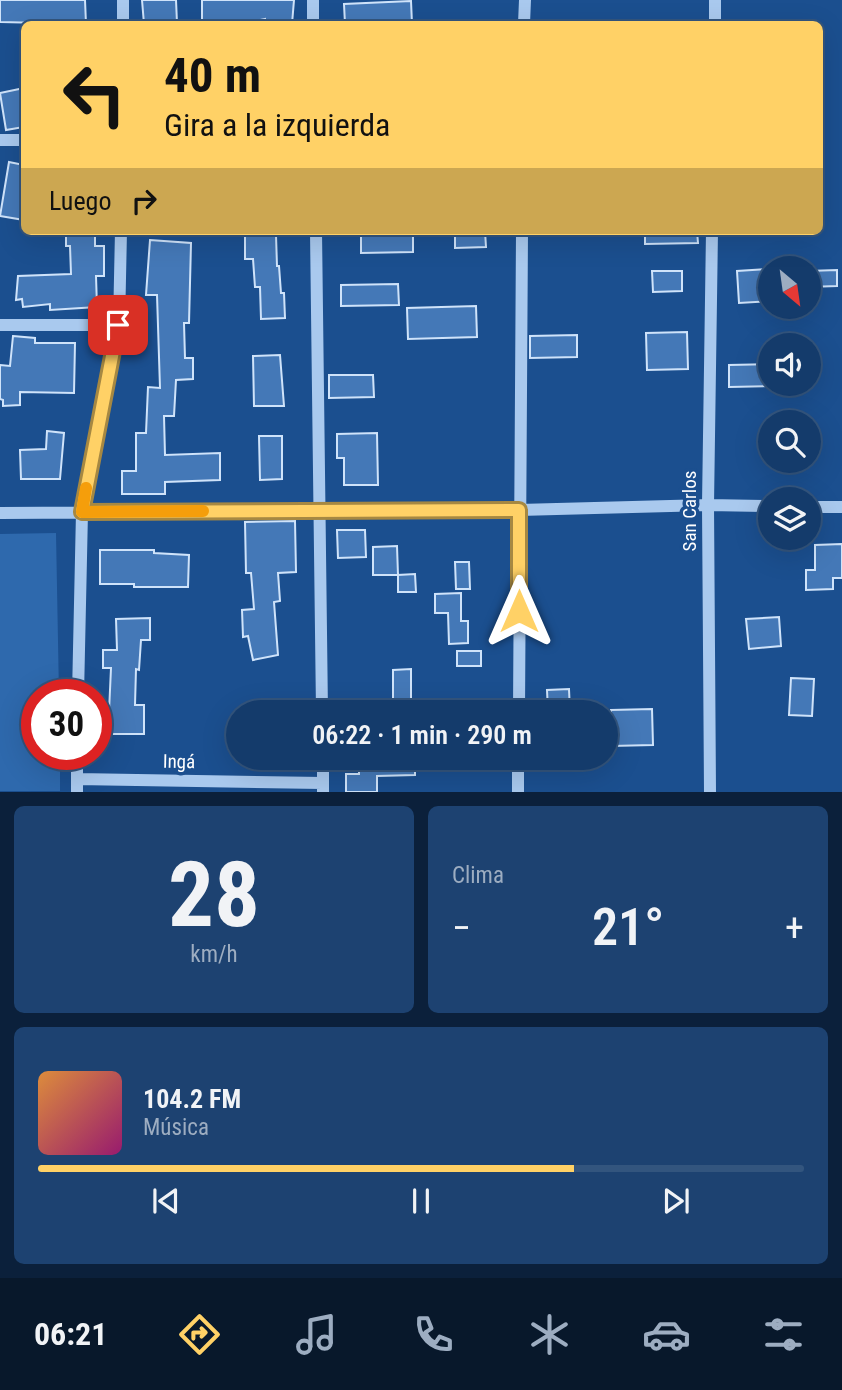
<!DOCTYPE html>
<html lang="es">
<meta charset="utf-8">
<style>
:root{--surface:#143b6b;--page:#1d4271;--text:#f1f3f6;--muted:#9dadc1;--line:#33557e;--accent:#ffd166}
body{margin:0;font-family:"Roboto Condensed",sans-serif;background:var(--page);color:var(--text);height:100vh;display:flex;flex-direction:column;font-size:26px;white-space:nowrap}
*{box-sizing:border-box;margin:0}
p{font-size:23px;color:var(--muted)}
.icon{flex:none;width:38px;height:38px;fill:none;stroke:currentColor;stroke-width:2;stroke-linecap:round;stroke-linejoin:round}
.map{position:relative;height:792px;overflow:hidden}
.panel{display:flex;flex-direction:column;gap:14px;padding:14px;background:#0b203b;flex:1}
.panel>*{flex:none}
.banner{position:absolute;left:21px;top:21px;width:802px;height:214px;border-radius:10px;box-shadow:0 7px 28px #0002,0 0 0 2px var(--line);background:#ffd166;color:#111;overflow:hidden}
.needle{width:46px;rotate:151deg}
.tools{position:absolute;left:758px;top:256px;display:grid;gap:14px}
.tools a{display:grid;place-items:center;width:63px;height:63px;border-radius:50%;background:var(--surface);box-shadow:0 7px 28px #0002,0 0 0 2px var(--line);font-size:35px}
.speed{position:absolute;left:21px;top:679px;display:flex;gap:14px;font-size:35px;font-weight:700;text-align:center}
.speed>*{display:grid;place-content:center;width:91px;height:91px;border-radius:50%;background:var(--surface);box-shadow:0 7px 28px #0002,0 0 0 2px var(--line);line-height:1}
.speed .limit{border:10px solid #d22;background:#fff;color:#111}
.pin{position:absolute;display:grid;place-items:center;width:60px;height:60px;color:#fff;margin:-30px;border-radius:14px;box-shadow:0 4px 10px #0006}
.me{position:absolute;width:77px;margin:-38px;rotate:0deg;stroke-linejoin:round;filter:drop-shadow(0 0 5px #0008)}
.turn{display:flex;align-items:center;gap:24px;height:147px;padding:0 28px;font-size:32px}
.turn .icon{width:91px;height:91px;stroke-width:2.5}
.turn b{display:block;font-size:49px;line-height:60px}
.then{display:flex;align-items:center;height:66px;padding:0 28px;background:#0003;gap:14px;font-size:26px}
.big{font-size:52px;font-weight:600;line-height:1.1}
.panel .card{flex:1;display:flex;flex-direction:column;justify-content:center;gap:10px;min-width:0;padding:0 24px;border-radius:10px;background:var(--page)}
.panel .dial{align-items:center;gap:0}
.dial b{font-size:91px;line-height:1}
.song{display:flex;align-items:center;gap:21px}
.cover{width:84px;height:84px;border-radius:10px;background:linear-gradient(135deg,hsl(30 70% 55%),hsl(320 70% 35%))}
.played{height:7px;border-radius:4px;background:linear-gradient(90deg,var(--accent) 70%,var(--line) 70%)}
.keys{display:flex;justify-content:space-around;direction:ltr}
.heat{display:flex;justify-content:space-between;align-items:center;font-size:38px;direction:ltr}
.panel .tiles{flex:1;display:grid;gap:14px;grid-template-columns:1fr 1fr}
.card:last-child{grid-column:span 2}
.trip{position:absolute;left:226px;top:700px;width:392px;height:70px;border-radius:35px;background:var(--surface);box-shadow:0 7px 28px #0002,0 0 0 2px var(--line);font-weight:600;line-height:70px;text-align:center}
.dock{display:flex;height:112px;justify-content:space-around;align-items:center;background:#08182b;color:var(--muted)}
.dock .icon{width:49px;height:49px}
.dock .active{color:var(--accent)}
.dock b{font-size:32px;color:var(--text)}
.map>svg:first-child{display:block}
</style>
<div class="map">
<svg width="842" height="792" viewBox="0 0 842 792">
<rect width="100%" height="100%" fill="#1b4f8f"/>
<path fill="#2e69ad" d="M56,533L59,695H37V754H60V791H0V534Z"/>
<path fill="#4478b7" stroke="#cfe3fa" stroke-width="2" d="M0,0H85L86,24L0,22Z
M142,0H176L177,23L144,24Z
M202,0H294L292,24H265V19L241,24H202Z
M411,1L412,24H345L344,4Z
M24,88V127L6,130L0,93Z
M9,162L24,165V220L0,216Z
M66,231H95V246H104V276H96L97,307L50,310V304L23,307L22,299L16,300L18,276L71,274L70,246H66Z
M361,231H413V252L361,253Z
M455,231H485L486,247L455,248Z
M645,231H697L698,243L645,244Z
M245,235H276L277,266H279L281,293H284L285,318L261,319L260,287H255L253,259H245Z
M150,240L191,243L189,323H184L185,358H193V379L176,380L174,416H164L165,455L220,453V480L165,482V494H122V471H136V433H146L148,387L160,388L157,295H146Z
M770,269V301L739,303L737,271Z
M837,270V286L808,287V271Z
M652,271H682V291L653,292Z
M398,284L399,305L341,306V285Z
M476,306L477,337L408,339L407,308Z
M687,332L688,369L647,370L646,333Z
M577,335V357L530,358V336Z
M13,336L35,338V343H75L74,393L20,392V405L3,406V400L0,399V365L10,366Z
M280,355L284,406H254L253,356Z
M770,364V386L729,387V365Z
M329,375H373L374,397L329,398Z
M47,431L64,433L60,479H21L20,450L46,449Z
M377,433L378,485H344V458H337V434Z
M259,436H282V479L260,480Z
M295,521L296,572L278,573L280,601L274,602L278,655L253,660L248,636L243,637L242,610L254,609L251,573H246L245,522Z
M337,530H365L366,557L338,558Z
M842,544V578H833V589L806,590V570H815V545Z
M397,546L398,575H373V547Z
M100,550H154V553L189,555L188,587H134V584H100Z
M455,562H469L470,589H456Z
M415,574L416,592H398V575Z
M461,593V621H468V643L449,644L448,613H435V594Z
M779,617L781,646L749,649L746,619Z
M150,618V640H141L139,670L136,669L135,705H144V734H108L111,668H103V650H117L116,619Z
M457,651H481V666H457Z
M411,669V712H393V670Z
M791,678L814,679L812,716L789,715Z
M569,689L570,712H548L547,690Z
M652,709L653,745L611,746V710Z
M359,758H415V775L377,776V792H346V774H359Z"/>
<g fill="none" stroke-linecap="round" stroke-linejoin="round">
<path stroke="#a9c9ee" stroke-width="12" d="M313,0V24
M123,24V0
M524,24L525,0
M715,24V0
M0,140H24
M316,231L322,712
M0,325H119
M808,507H842
M0,513L519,510L708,505L770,506
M78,695L82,512L119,325L121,231
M519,712L522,231
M323,758V792
M77,779L323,783
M77,792V754
M518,792V758
M710,792L708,505L712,231"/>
</g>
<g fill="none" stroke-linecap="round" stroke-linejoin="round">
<g stroke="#a68842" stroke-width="18">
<path id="route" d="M118,325L82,512L519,510V611"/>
</g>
<use href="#route" stroke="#ffd166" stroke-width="12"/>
<path stroke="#f59e0b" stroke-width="12" d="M86,488L82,512L203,511"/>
</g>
<g text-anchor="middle" stroke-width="7" stroke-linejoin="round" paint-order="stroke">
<g font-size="19" fill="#fff" stroke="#1b4f8f">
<text transform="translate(689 511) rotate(-90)" y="7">San Carlos</text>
<text transform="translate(179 761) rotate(1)" y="7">Ingá</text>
</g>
</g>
</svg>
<div class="tools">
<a><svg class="needle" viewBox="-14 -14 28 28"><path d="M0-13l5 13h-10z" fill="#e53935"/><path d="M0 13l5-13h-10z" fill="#9dadc1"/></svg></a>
<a><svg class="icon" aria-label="sound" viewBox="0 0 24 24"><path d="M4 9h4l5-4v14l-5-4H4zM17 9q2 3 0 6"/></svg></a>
<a><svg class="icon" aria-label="search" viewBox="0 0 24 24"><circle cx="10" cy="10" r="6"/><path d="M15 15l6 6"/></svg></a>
<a><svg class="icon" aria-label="layers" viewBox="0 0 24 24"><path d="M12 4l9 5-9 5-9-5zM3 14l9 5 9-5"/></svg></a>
</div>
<div class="speed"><div class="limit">30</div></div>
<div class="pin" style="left:118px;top:325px;background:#d93025"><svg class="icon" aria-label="arrive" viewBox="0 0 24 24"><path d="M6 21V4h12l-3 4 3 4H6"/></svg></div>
<svg class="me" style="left:519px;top:611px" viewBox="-20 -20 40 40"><path d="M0-17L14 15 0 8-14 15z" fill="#ffd166" stroke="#fff" stroke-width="4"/></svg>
<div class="trip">06:22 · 1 min · 290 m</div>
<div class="banner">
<div class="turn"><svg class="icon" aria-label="left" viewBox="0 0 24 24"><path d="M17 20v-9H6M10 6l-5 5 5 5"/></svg><div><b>40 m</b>Gira a la izquierda</div></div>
<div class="then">Luego<svg class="icon" aria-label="right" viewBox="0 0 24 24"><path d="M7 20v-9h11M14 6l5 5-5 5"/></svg></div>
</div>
</div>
<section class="panel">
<div class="tiles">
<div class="card dial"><b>28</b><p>km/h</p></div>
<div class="card"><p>Clima</p>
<div class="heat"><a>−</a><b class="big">21°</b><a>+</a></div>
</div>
<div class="card">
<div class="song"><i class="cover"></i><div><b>104.2 FM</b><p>Música</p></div></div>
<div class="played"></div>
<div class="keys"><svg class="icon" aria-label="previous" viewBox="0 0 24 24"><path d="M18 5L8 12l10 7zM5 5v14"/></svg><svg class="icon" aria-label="pause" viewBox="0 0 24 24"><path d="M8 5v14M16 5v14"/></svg><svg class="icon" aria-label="next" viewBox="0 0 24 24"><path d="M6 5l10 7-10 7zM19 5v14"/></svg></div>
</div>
</div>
</section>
<nav class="dock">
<b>06:21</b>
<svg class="icon active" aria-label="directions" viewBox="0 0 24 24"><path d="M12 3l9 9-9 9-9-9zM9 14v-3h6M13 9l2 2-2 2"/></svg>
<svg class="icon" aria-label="music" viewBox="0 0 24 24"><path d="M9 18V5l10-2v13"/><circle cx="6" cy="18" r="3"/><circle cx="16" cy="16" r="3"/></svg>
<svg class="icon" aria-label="phone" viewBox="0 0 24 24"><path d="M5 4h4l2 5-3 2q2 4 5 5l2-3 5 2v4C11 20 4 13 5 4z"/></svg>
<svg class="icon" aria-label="climate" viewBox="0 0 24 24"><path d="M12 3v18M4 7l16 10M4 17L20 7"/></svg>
<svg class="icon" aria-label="car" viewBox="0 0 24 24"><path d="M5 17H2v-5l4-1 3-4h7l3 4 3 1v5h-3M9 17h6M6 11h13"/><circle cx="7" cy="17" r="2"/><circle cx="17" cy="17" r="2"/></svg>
<svg class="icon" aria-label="filters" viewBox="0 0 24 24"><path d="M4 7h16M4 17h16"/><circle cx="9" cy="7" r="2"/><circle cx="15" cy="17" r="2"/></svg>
</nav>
